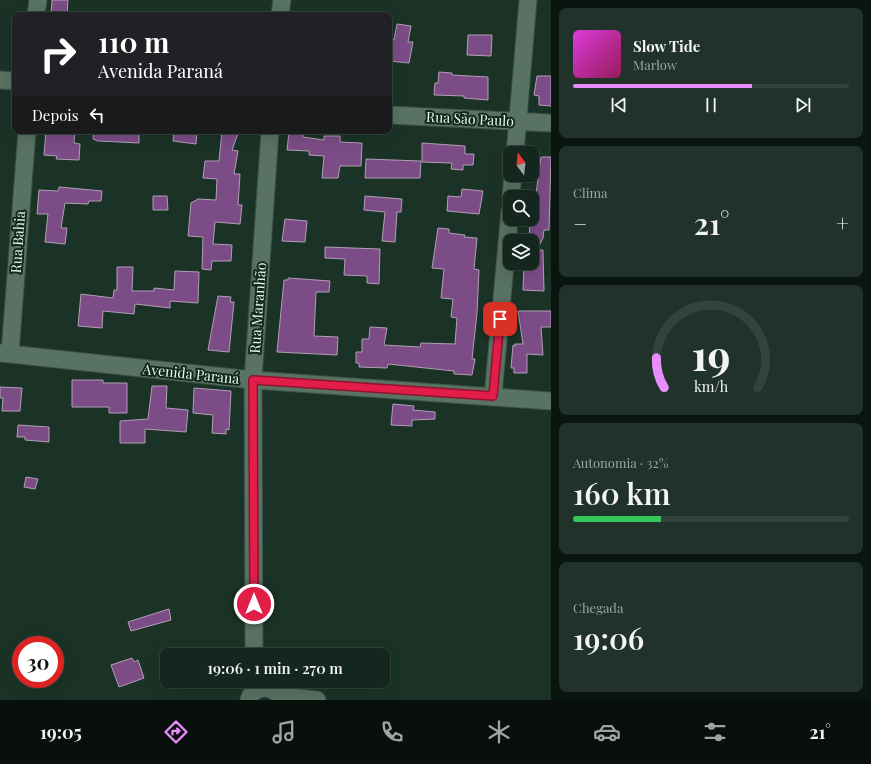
<!DOCTYPE html>
<html lang="pt">
<meta charset="utf-8">
<style>
:root{--surface:#14261d;--page:#21322a;--text:#f1f3f6;--muted:#9da5a4;--line:#33433b;--accent:#e98dfd}
body{margin:0;font-family:"Playfair Display",serif;background:var(--page);color:var(--text);height:100vh;display:flex;flex-direction:column;font-size:15px;white-space:nowrap}
*{box-sizing:border-box;margin:0}
p{font-size:13px;color:var(--muted)}
.icon{flex:none;width:22px;height:22px;fill:none;stroke:currentColor;stroke-width:2;stroke-linecap:round;stroke-linejoin:round}
.map{position:relative;flex:1;overflow:hidden}
.sheet{display:flex;flex-direction:column;gap:8px;padding:8px;background:#0b1510;width:320px}
.sheet>*{flex:none}
.banner{position:absolute;left:12px;top:12px;width:380px;height:122px;border-radius:8px;box-shadow:0 4px 16px #0002,0 0 0 1px var(--line);background:#202124;color:#fff;overflow:hidden}
.needle{width:26px;rotate:345deg}
.buttons{position:absolute;left:503px;top:146px;display:grid;gap:8px}
.buttons a{display:grid;place-items:center;width:36px;height:36px;border-radius:8px;background:var(--surface);box-shadow:0 4px 16px #0002,0 0 0 1px var(--line);font-size:20px}
.speed{position:absolute;left:12px;top:636px;display:flex;gap:8px;font-size:20px;font-weight:700;text-align:center}
.speed>*{display:grid;place-content:center;width:52px;height:52px;border-radius:50%;background:var(--surface);box-shadow:0 4px 16px #0002,0 0 0 1px var(--line);line-height:1}
.speed .limit{border:6px solid #d22;background:#fff;color:#111}
.pin{position:absolute;display:grid;place-items:center;width:34px;height:34px;color:#fff;margin:-17px;border-radius:8px;box-shadow:0 2px 6px #0006}
.me{position:absolute;width:44px;margin:-22px;rotate:0deg;stroke-linejoin:round;filter:drop-shadow(0 0 3px #0008)}
.turn{display:flex;align-items:center;gap:14px;height:84px;padding:0 20px;font-size:18px}
.turn .icon{width:52px;height:52px;stroke-width:2.5}
.turn b{display:block;font-size:28px;line-height:34px}
.then{display:flex;align-items:center;height:38px;padding:0 20px;background:#0003;gap:8px;font-size:15px}
.big{font-size:30px;font-weight:600;line-height:1.1}
.sheet .widget{flex:1;display:flex;flex-direction:column;justify-content:center;gap:6px;min-width:0;padding:0 14px;border-radius:8px;background:var(--page)}
.sheet .dial{align-items:center;gap:0}
.dial svg{height:104px;overflow:visible;fill:none;stroke:var(--line);stroke-width:7;stroke-linecap:round;text-anchor:middle}
.dial text{fill:var(--text);stroke:none}
.song{display:flex;align-items:center;gap:12px}
.cover{width:48px;height:48px;border-radius:6px;background:linear-gradient(135deg,hsl(300 70% 55%),hsl(330 70% 35%))}
.played{height:4px;border-radius:2px;background:linear-gradient(90deg,var(--accent) 65%,var(--line) 65%)}
.keys{display:flex;justify-content:space-around;direction:ltr}
.heat{display:flex;justify-content:space-between;align-items:center;font-size:22px;direction:ltr}
.charge{height:6px;border-radius:3px;background:linear-gradient(90deg,#34c759 32%,var(--line) 0)}
.trip{position:absolute;left:160px;top:648px;width:230px;height:40px;border-radius:8px;background:var(--surface);box-shadow:0 4px 16px #0002,0 0 0 1px var(--line);font-weight:600;line-height:40px;text-align:center}
.dock{display:flex;height:64px;justify-content:space-around;align-items:center;background:#080f0c;color:var(--muted)}
.dock .icon{width:28px;height:28px}
.dock .on{color:var(--accent)}
.dock b{font-size:18px;color:var(--text)}
main{display:flex;flex:1;min-height:0}
.map>svg:first-child{display:block}
</style>
<main>
<div class="map">
<svg width="551" height="700" viewBox="0 0 551 700">
<rect width="100%" height="100%" fill="#1b3327"/>
<path fill="#7b4c86" stroke="#b29fb6" d="M52,0H68L67,15H51Z
M397,24L411,26L408,42H413L409,63L389,61L390,39L394,40Z
M468,35H492L491,56L467,55Z
M439,72L452,73V75L488,77V100L464,98V96L434,95L435,83H438Z
M537,76H551V106L539,105V96L534,95Z
M46,131H75L74,143L80,144L79,160L56,159L57,156L44,155Z
M94,131H139V143L98,141L93,139Z
M174,131H197L196,144L173,141Z
M222,131H239L232,150L238,151L234,174H240L238,205H242L240,224L215,222L213,244L232,245L231,261H212L211,270L202,269L203,237L188,236L191,203L198,199L216,200L217,179L203,178L205,161H219Z
M289,132H303V137L324,140V136H340V142L362,143L361,166H340L338,178H322L324,156L309,155V151L287,150Z
M422,143L465,146V154H474L473,165H463V170L451,169L452,163L422,162Z
M541,157H551L549,230H544L543,238L537,250H543L544,291L523,290L524,263H532V241H529L530,219H532V200L533,194H536Z
M366,159L421,161L420,178H365Z
M59,187L102,191L101,201H89L88,204L65,203L61,228H67L65,244L45,242L48,214H37L39,190L58,191Z
M462,189L483,191L479,214L447,211L448,196L461,197Z
M153,196H167L168,210H153Z
M365,196L402,199L401,212H397L395,242L382,241L385,212L364,210Z
M285,219L307,221L305,242L282,241Z
M438,228L449,229V233L465,235L464,237L477,238L474,269L479,270L477,313L472,359H475L472,375L454,374V371L388,364L387,368L359,367V363H356V352H362V339H369L370,327L387,328L384,345L420,347L421,343L455,344L457,318L451,317L453,299L441,298L444,269L432,268Z
M325,247L380,249L379,284L367,283V276L344,275L345,259L325,258Z
M117,267H133L132,291H154V288L174,290L175,271L199,272L198,303L170,301V308L135,304L134,314L103,311L102,328L78,326L81,294L113,298L114,290H117Z
M288,278L330,281L329,292H316L314,336L338,337L337,355L277,352L284,280H288Z
M218,296L231,297L230,302H234L229,352L208,350Z
M518,311H551V327H541L543,355L527,354V373H514V368H511L513,345L515,346V344H523Z
M72,380H103V383H127V413H109V407H72Z
M152,386H167L166,408L188,410L186,432L145,429V443H120V421L148,419Z
M0,387L22,388L20,411H2L3,398H0Z
M194,388L231,391L229,430L226,429V434L212,433L213,415L193,413Z
M393,404L414,406L413,410L435,412V419L412,420V426L391,425Z
M18,425L49,427V442L25,440V437H17Z
M26,477L38,479L35,489L24,487Z
M169,609L171,620L131,631L128,622Z
M132,658L134,662L138,660L144,678L119,687L111,665Z"/>
<g fill="none" stroke-linecap="round" stroke-linejoin="round">
<g stroke="#3a5045" stroke-width="19">
<path id="minor" d="M36,15L38,0
M280,15L282,0
M0,80L15,81
M389,115L551,123
M515,153L528,0
M511,197L513,175
M0,353L253,380L551,401
M10,353L27,131
M493,396L510,211
M254,655L253,380L270,131
M281,696L317,700
M249,700C253,683 277,686 282,700"/>
</g>
<use href="#minor" stroke="#587263" stroke-width="17"/>
</g>
<g fill="none" stroke-linecap="round" stroke-linejoin="round">
<g stroke="#92132f" stroke-width="10">
<path id="route" d="M254,604L253,380L493,396L500,319"/>
</g>
<use href="#route" stroke="#e11d48" stroke-width="7"/>
</g>
<g text-anchor="middle" stroke-width="4" stroke-linejoin="round" paint-order="stroke">
<g font-size="14" fill="#eaf9f0" stroke="#11291d">
<text transform="translate(470 119) rotate(3)" y="5">Rua São Paulo</text>
<text transform="translate(18 242) rotate(-86)" y="5">Rua Bahia</text>
<text transform="translate(258 308) rotate(-86)" y="5">Rua Maranhão</text>
<text transform="translate(191 374) rotate(6)" y="5">Avenida Paraná</text>
</g>
</g>
</svg>
<div class="buttons">
<a><svg class="needle" viewBox="-14 -14 28 28"><path d="M0-13l5 13h-10z" fill="#e53935"/><path d="M0 13l5-13h-10z" fill="#9da5a4"/></svg></a>
<a><svg class="icon" aria-label="search" viewBox="0 0 24 24"><circle cx="10" cy="10" r="6"/><path d="M15 15l6 6"/></svg></a>
<a><svg class="icon" aria-label="layers" viewBox="0 0 24 24"><path d="M12 4l9 5-9 5-9-5zM3 14l9 5 9-5"/></svg></a>
</div>
<div class="speed"><div class="limit">30</div></div>
<div class="pin" style="left:500px;top:319px;background:#d93025"><svg class="icon" aria-label="arrive" viewBox="0 0 24 24"><path d="M6 21V4h12l-3 4 3 4H6"/></svg></div>
<svg class="me" style="left:254px;top:604px" viewBox="-20 -20 40 40"><circle r="17" fill="#e11d48" stroke="#fff" stroke-width="3"/><path d="M0-11L8 9 0 5-8 9z" fill="#fff"/></svg>
<div class="trip">19:06 · 1 min · 270 m</div>
<div class="banner">
<div class="turn"><svg class="icon" aria-label="right" viewBox="0 0 24 24"><path d="M7 20v-9h11M14 6l5 5-5 5"/></svg><div><b>110 m</b>Avenida Paraná</div></div>
<div class="then">Depois<svg class="icon" aria-label="left" viewBox="0 0 24 24"><path d="M17 20v-9H6M10 6l-5 5 5 5"/></svg></div>
</div>
</div>
<section class="sheet">
<div class="widget">
<div class="song"><i class="cover"></i><div><b>Slow Tide</b><p>Marlow</p></div></div>
<div class="played"></div>
<div class="keys"><svg class="icon" aria-label="previous" viewBox="0 0 24 24"><path d="M18 5L8 12l10 7zM5 5v14"/></svg><svg class="icon" aria-label="pause" viewBox="0 0 24 24"><path d="M8 5v14M16 5v14"/></svg><svg class="icon" aria-label="next" viewBox="0 0 24 24"><path d="M6 5l10 7-10 7zM19 5v14"/></svg></div>
</div>
<div class="widget"><p>Clima</p>
<div class="heat"><a>−</a><b class="big">21°</b><a>+</a></div>
</div>
<div class="widget dial"><svg viewBox="0 0 100 80">
<path d="M14 69A42 42 0 1 1 86 69"/>
<path d="M14 69A42 42 0 0 1 8 46" stroke="#e98dfd"/>
<text x="50" y="56" font-size="32" font-weight="700">19</text>
<text x="50" y="72" font-size="11">km/h</text>
</svg></div>
<div class="widget"><p>Autonomia · 32%</p><b class="big">160 km</b><div class="charge"></div></div>
<div class="widget"><p>Chegada</p><b class="big">19:06</b></div>
</section>
</main>
<nav class="dock">
<b>19:05</b>
<svg class="icon on" aria-label="directions" viewBox="0 0 24 24"><path d="M12 3l9 9-9 9-9-9zM9 14v-3h6M13 9l2 2-2 2"/></svg>
<svg class="icon" aria-label="music" viewBox="0 0 24 24"><path d="M9 18V5l10-2v13"/><circle cx="6" cy="18" r="3"/><circle cx="16" cy="16" r="3"/></svg>
<svg class="icon" aria-label="phone" viewBox="0 0 24 24"><path d="M5 4h4l2 5-3 2q2 4 5 5l2-3 5 2v4C11 20 4 13 5 4z"/></svg>
<svg class="icon" aria-label="climate" viewBox="0 0 24 24"><path d="M12 3v18M4 7l16 10M4 17L20 7"/></svg>
<svg class="icon" aria-label="car" viewBox="0 0 24 24"><path d="M5 17H2v-5l4-1 3-4h7l3 4 3 1v5h-3M9 17h6M6 11h13"/><circle cx="7" cy="17" r="2"/><circle cx="17" cy="17" r="2"/></svg>
<svg class="icon" aria-label="filters" viewBox="0 0 24 24"><path d="M4 7h16M4 17h16"/><circle cx="9" cy="7" r="2"/><circle cx="15" cy="17" r="2"/></svg>
<b>21°</b>
</nav>
